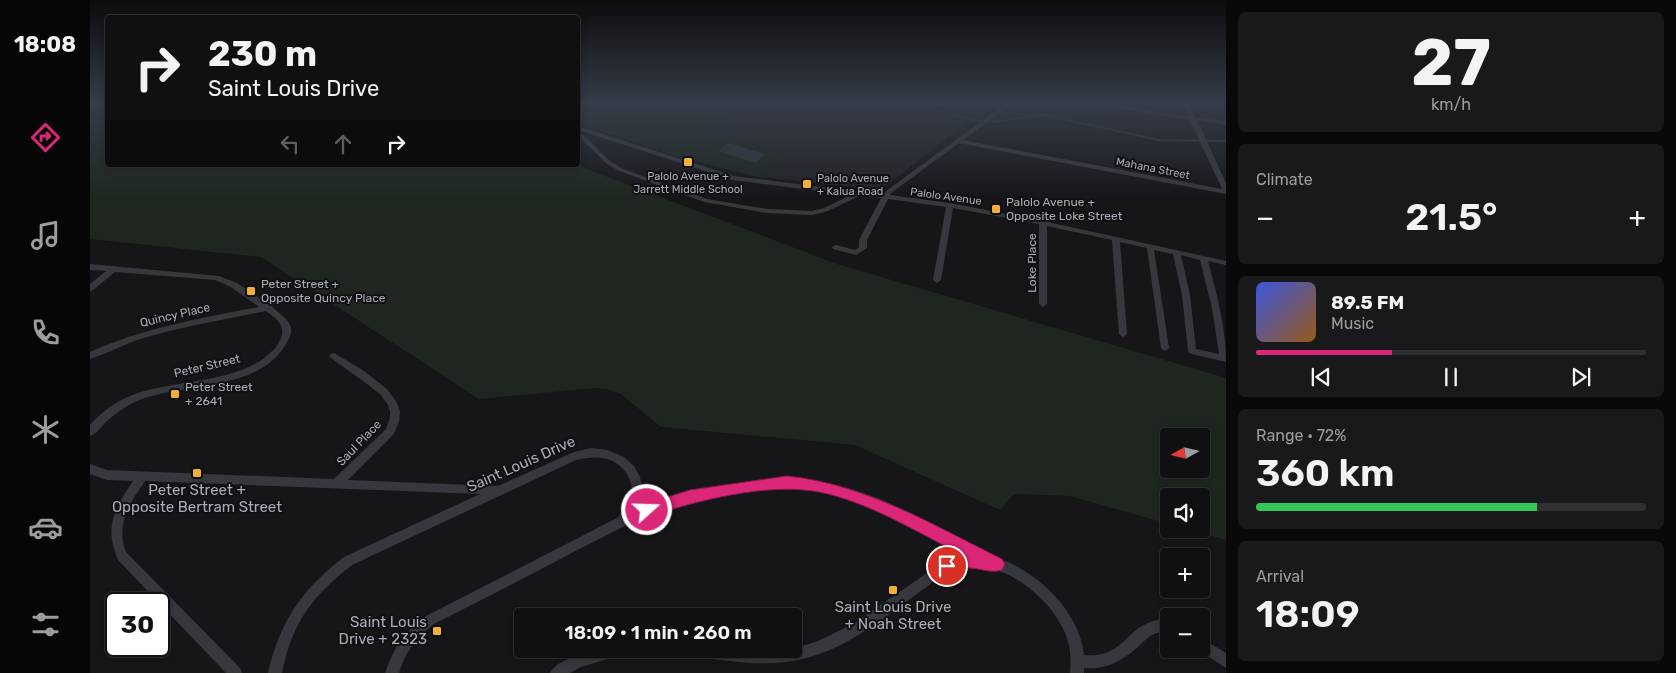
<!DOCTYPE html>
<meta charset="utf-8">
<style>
:root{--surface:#101012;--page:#19191b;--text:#f1f3f6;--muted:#9c9d9f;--line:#303032;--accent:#db2777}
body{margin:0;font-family:Rubik,sans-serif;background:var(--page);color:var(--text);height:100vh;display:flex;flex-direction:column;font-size:19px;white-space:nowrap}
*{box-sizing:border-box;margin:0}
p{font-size:16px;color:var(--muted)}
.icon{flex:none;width:28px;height:28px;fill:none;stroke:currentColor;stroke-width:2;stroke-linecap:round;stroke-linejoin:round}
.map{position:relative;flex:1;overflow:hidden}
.details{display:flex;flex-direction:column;gap:12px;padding:12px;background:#09090a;width:450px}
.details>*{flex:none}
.banner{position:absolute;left:15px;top:15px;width:475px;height:152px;border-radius:5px;box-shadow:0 2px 8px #0003,0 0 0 1px var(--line);background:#101012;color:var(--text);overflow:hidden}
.needle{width:32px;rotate:262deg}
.buttons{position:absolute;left:1070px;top:428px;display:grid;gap:10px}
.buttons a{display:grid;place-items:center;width:50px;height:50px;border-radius:5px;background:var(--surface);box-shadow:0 2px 8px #0003,0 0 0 1px var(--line);font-size:25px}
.speed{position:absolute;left:15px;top:592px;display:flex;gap:10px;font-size:25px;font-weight:700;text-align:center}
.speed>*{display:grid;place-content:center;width:65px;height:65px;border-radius:50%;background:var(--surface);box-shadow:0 2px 8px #0003,0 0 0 1px var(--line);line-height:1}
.speed .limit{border:2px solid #111;border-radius:8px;background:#fff;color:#111}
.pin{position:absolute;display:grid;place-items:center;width:42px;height:42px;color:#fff;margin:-21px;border:2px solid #fff;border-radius:50%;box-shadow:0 1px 5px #0007}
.me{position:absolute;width:55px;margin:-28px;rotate:70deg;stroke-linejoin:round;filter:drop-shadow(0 0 4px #0008)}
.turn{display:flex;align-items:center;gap:18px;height:105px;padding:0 20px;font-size:22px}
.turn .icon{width:65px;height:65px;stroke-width:2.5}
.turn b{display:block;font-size:35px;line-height:42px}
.lanes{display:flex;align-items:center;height:48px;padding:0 20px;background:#0003;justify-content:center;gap:25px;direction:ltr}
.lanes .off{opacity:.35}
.big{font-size:38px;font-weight:600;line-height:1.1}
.details .tile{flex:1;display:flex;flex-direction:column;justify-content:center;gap:8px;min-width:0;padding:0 18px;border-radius:8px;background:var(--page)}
.details .dial{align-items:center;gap:0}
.dial b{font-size:65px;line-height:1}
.song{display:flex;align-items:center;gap:15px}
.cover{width:60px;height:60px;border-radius:8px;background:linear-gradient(135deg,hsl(230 70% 55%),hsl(30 70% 35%))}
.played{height:5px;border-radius:2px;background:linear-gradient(90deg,var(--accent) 35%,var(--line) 35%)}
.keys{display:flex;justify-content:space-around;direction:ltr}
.heat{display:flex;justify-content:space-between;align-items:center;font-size:28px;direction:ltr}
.charge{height:8px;border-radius:4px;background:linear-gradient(90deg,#34c759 72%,var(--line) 0)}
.trip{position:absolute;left:424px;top:608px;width:288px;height:50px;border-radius:5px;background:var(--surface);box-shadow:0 2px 8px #0003,0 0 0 1px var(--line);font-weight:600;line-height:50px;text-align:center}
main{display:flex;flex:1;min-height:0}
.dock{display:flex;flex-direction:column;width:90px;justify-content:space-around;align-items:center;background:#060607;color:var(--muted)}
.dock .icon{width:35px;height:35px}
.dock .active{color:var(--accent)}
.dock b{font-size:22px;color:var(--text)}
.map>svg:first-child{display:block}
</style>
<main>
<nav class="dock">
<b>18:08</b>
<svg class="icon active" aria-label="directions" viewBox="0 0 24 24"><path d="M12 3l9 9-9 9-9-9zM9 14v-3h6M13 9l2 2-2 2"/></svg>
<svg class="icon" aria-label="music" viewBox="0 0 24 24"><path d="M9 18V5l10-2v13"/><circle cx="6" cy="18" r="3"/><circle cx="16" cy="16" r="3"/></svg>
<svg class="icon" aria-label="phone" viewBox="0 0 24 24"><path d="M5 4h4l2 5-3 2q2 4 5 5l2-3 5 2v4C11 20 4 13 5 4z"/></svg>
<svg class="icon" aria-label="climate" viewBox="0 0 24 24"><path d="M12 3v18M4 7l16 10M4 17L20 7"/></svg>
<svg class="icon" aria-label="car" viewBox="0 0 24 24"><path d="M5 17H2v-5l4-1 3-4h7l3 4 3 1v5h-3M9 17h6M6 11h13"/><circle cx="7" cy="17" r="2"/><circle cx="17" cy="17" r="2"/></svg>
<svg class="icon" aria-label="filters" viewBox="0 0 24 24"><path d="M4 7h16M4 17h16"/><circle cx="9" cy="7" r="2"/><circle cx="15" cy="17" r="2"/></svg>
</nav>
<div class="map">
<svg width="1136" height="673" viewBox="0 0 1136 673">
<rect width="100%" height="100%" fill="#161618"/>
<path fill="#222225" d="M638,104L805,106L836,110L878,122L791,190L669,177L690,153L626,133L642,114Z"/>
<path fill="#1e261f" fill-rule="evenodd" d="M0,104H17L18,165H486L747,264L1136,378V540L1096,529H1111V496H1079V524L980,496L924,494L910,510L765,445L571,427L531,394L517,389L505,388L389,399L171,257L0,239ZM1079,436H1111V469H1079Z
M488,104H638L642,114L627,133L690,153L669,177L591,158L488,123Z"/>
<path fill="#2c353c" d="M638,143L675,154L666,163L628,151Z"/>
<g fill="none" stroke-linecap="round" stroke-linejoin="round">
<path stroke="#2c353c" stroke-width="2" d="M818,104L884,120L903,122L954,115L1069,140L1136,141"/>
<path fill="#37383d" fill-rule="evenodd" d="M915,104H922L873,140L1132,189L1100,120L1003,104H1020L1099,116L1093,104H1099L1105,117L1136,121V125L1107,120L1136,183V194L869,143L801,193L800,195L860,203L953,221L1136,261V265L1118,261C1127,295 1136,327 1136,362L1102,354L1099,353L1098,351L1092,295L1083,254L1064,250L1079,348L1075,351L1071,348L1057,248L1030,242L1037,334L1033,337L1029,334L1022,240L957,226V304L953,307L949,304V224L863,208L851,280L847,283L843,280L856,207L798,199L777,240V248L766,255L743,249L742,247L746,245L765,250L769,247V240L791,198L769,196L738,211L722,215L677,213L614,202L529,171L516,163L488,136V131L490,132L520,161L533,169L617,199L677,209L722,211L734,208L761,195L643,180L488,130V126L644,176L793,195L796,191ZM1091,255L1110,260L1122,308L1129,354L1106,349L1100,295Z
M0,264L129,276L147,283L179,305L182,306C187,313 196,316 200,325C203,333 199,339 195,346C167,390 97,383 52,399C39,404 27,412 17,421C11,426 7,434 0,436V425C14,409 31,398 51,392C89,380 155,381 182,351C185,349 187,345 189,342C198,327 187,319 176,311C133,320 89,327 47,340C31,346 16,354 0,359V352C54,328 112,318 169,307L141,287L125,280L25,272L3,290L0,291V284L16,271L0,270Z
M244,353L271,369L297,389L306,401L310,411L309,421L304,434L258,480L408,486L484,452L501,448L517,450L534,457L544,466L550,477L553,493L547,510C576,498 606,492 638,486C661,482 685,477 709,479C779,484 844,525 904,557C908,560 913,561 918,562C929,567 940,574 950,582C972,600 991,626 994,655C1034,659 1035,627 1067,620C1070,619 1075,620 1079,620V632C1075,632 1070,632 1067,633C1059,635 1053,642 1048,647C1032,661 1015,670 994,668V673H980C981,660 981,648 976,635C959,593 900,548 855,574C805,607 758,655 696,662C664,666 632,660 600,656L595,654L594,649L680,650L702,649L728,641L763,624L847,566L861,559L877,555C833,532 788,505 739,493C707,485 674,489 641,495C618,500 594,503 571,511C538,523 507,540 476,556C432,579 388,602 344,624C327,637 315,652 309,673H295C303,649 315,631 336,616L527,518C530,514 534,510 537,506C549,487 537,465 517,459C506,456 496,458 486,460L262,565C222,596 202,623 192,673H178C190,621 212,589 254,557L390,494L55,481C40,503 25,525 36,552L150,668L152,673H136L28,560C14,527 24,509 43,481L17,480L0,474V464L17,470L244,479L296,429L300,418V411L298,405L290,394L273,381L241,358L239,356L241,354Z
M1111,638L1136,653V668L1107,649H1111Z
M507,649H536L534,654L491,667L480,673H460C466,660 495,653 507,649Z"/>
</g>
<linearGradient id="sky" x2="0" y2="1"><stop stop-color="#0c0c0d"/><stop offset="0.52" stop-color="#363c48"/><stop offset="1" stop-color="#363c48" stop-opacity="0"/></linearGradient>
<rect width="1136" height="199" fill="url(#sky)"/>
<path fill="#db2777" stroke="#8e194d" d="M697,476C775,484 843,525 912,559L915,564L912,570C900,574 888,567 875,568C866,569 861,575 852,571L849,566L852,561L871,554C826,532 779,502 729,492C678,482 606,501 557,517L552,515L550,510L552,505L600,490Z"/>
<g fill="#f2b134" stroke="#111113" stroke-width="2">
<rect x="593" y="157" width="10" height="10" rx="2.5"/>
<rect x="712" y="179" width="10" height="10" rx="2.5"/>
<rect x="901" y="204" width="10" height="10" rx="2.5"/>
<rect x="156" y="286" width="10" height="10" rx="2.5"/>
<rect x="80" y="389" width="10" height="10" rx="2.5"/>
<rect x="102" y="468" width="10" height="10" rx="2.5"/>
<rect x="798" y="585" width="10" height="10" rx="2.5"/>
<rect x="342" y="626" width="10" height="10" rx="2.5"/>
</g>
<g text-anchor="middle" stroke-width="4" stroke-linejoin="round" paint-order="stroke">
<g font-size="11" fill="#a8adb8" stroke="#111113">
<text transform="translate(1063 168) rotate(11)" y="4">Mahana Street</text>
<text transform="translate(856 196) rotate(8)" y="4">Palolo Avenue</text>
</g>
<g font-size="11" fill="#a8adb8" stroke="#111113">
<text x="598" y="180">Palolo Avenue +<tspan x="598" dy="13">Jarrett Middle School</tspan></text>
<text x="727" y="182" text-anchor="start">Palolo Avenue<tspan x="727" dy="13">+ Kalua Road</tspan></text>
</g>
<g font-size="12" fill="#a8adb8" stroke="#111113" text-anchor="start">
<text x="916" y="206">Palolo Avenue +<tspan x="916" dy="14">Opposite Loke Street</tspan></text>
<text x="171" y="288">Peter Street +<tspan x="171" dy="14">Opposite Quincy Place</tspan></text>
<text x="95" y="391">Peter Street<tspan x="95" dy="14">+ 2641</tspan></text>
</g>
<g font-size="12" fill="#a8adb8" stroke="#111113">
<text transform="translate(942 263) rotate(-90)" y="4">Loke Place</text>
<text transform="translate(85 315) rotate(-13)" y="4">Quincy Place</text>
<text transform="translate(117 366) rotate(-13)" y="4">Peter Street</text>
<text transform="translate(269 443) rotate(-46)" y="4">Saul Place</text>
</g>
<g font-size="15" fill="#a8adb8" stroke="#111113">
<text transform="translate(431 464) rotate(-24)" y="5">Saint Louis Drive</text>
</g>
<g font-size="15" fill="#a8adb8" stroke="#111113">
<text x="107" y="495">Peter Street +<tspan x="107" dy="17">Opposite Bertram Street</tspan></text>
<text x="803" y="612">Saint Louis Drive<tspan x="803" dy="17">+ Noah Street</tspan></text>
<text x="337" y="627" text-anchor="end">Saint Louis<tspan x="337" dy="17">Drive + 2323</tspan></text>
</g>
</g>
</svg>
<div class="buttons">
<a><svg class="needle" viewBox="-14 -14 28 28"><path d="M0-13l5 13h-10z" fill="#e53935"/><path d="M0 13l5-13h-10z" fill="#9c9d9f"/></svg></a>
<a><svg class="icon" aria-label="sound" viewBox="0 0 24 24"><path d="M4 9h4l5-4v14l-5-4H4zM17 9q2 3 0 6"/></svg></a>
<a>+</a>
<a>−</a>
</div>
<div class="speed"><div class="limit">30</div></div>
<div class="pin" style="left:857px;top:566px;background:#d93025"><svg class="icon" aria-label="arrive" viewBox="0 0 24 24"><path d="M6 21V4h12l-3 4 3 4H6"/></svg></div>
<svg class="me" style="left:557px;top:510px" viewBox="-20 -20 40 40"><circle r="17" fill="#db2777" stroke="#fff" stroke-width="3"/><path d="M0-11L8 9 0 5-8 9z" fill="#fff"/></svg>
<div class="trip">18:09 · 1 min · 260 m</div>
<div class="banner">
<div class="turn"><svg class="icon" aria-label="right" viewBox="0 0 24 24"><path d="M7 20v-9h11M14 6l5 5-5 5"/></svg><div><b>230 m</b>Saint Louis Drive</div></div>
<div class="lanes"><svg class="icon off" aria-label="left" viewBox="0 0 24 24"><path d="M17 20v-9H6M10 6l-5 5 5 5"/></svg><svg class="icon off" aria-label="ahead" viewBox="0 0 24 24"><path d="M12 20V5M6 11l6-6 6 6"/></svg><svg class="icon" aria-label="right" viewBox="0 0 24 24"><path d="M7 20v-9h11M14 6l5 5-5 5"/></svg></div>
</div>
</div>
<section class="details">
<div class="tile dial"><b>27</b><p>km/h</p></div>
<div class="tile"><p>Climate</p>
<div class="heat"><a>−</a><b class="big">21.5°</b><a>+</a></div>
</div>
<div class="tile">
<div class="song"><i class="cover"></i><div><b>89.5 FM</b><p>Music</p></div></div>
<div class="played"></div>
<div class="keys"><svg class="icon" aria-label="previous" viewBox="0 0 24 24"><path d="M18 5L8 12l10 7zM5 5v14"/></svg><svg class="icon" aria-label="pause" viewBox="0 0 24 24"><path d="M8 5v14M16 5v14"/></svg><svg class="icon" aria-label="next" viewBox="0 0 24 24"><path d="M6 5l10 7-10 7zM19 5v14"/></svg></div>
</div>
<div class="tile"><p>Range · 72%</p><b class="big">360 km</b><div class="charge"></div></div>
<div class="tile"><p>Arrival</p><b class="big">18:09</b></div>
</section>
</main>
